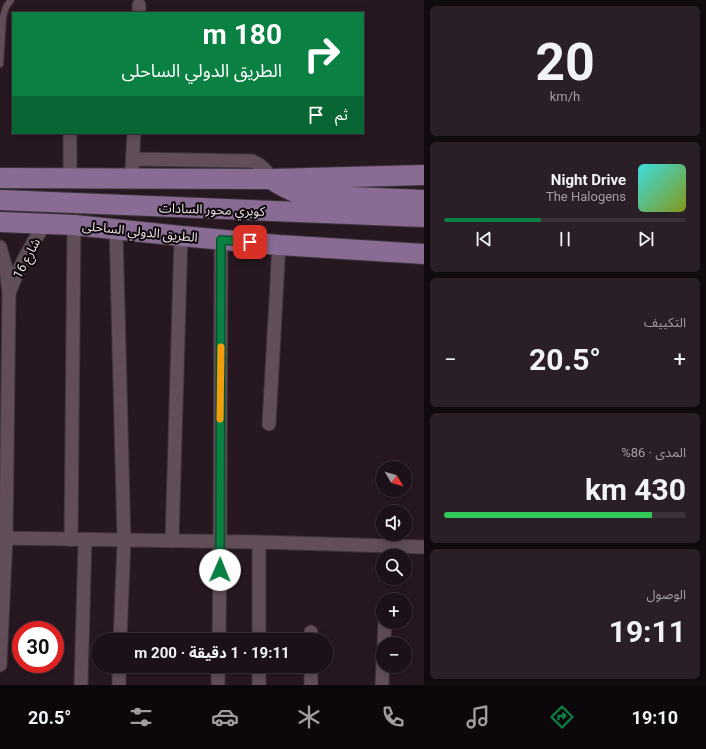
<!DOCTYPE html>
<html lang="ar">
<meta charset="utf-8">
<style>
:root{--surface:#1d1119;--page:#2a1f26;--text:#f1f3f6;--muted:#a09da2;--line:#3b3138;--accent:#0b8043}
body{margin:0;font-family:Roboto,"Noto Sans Arabic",sans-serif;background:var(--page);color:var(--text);direction:rtl;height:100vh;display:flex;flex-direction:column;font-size:15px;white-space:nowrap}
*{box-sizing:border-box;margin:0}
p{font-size:13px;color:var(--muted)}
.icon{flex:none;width:22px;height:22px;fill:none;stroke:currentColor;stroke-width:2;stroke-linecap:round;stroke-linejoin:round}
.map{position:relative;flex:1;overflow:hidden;direction:ltr}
.sheet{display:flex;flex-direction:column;gap:6px;padding:6px;background:#10090e;width:282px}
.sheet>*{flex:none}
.top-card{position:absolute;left:12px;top:12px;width:352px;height:122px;border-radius:0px;box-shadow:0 2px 10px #0003,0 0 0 1px var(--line);direction:rtl;background:#0b8043;color:#fff;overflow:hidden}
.needle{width:26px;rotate:128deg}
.fabs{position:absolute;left:376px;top:461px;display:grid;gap:8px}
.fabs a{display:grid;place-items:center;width:36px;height:36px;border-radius:50%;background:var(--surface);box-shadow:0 2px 10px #0003,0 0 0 1px var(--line);font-size:20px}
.speed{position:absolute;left:12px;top:621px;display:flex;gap:8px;font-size:20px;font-weight:700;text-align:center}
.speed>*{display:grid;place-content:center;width:52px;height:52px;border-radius:50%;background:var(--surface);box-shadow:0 2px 10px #0003,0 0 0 1px var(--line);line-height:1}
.speed .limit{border:6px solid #d22;background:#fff;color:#111}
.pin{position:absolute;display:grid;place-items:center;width:34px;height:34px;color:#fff;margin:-17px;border-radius:8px;box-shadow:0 2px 6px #0006}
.me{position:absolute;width:44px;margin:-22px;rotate:1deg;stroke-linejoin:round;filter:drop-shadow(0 0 3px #0008)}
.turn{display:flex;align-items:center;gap:14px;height:84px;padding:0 16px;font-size:18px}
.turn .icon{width:52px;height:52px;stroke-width:2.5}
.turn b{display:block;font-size:28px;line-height:34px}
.then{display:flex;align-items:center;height:38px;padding:0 16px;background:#0003;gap:8px;font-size:15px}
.big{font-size:30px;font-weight:700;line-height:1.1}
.sheet .widget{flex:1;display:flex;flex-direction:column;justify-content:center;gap:6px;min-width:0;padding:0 14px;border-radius:6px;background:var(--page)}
.sheet .dial{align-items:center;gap:0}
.dial b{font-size:52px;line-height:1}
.song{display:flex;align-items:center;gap:12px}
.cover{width:48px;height:48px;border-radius:6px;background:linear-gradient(135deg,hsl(180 70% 55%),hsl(70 70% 35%))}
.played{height:4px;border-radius:2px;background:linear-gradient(90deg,var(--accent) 40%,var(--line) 40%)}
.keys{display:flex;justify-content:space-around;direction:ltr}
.heat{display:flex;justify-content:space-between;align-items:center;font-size:22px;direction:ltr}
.charge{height:6px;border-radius:3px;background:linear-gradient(90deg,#34c759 86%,var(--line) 0)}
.trip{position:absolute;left:91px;top:633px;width:242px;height:40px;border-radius:20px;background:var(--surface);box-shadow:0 2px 10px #0003,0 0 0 1px var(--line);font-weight:700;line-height:40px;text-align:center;direction:rtl}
.menu{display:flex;height:64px;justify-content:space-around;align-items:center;background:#0c070a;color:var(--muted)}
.menu .icon{width:28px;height:28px}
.menu .current{color:var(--accent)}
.menu b{font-size:18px;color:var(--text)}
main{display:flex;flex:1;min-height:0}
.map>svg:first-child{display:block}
</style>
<main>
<section class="sheet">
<div class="widget dial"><b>20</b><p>km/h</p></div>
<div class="widget">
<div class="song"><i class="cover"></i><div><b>Night Drive</b><p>The Halogens</p></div></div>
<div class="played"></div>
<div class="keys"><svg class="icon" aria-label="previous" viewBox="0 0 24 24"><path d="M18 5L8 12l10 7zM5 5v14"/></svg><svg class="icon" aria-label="pause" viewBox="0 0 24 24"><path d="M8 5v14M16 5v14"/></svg><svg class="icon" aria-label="next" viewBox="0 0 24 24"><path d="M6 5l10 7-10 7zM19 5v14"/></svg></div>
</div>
<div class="widget"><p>التكييف</p>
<div class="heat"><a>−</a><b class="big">20.5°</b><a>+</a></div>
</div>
<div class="widget"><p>المدى · 86%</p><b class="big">430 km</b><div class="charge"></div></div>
<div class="widget"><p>الوصول</p><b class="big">19:11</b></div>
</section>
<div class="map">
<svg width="424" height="685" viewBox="0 0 424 685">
<rect width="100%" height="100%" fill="#271721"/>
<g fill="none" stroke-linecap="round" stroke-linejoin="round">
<g stroke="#3f333a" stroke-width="8">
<path id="lane" d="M0,64L3,17L6,7L11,0"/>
</g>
<g stroke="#3f333a" stroke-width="15">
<path id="street" d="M139,13V5
M70,133V178
M133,159L252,161C262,165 267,170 271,179
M132,167L134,133
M116,229L124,541L120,640
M0,247L6,268L9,293L6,538L0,665
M10,291C19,266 30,246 45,224
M269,424L279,245
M0,538L259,542L424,547
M71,540L74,225
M172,541L181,236
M259,542V640
M219,640L220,542L221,239
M311,640V632
M384,644L385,622
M81,685L85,540
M119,685V666
M218,685V666
M259,685V666
M311,685V666
M382,685L383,658"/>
</g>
<g stroke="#3f333a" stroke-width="22">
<path id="primary" d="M0,178L271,179L424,175
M271,179C281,186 291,191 303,195L424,200
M0,200L424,217
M0,222L74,225L181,236L279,245L424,254"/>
</g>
<use href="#lane" stroke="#614e59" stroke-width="6"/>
<use href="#street" stroke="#614e59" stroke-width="13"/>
<use href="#primary" stroke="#886c94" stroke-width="20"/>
</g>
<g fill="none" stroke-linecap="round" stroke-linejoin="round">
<g stroke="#07532c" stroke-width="10">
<path id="route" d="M220,570L221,240L250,242"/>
</g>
<use href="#route" stroke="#0b8043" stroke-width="7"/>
<path stroke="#f59e0b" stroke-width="7" d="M220,419L221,347"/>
</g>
<g text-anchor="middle" stroke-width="4" stroke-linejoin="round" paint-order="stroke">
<g font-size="13" fill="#eadfe5" stroke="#0b0509">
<text transform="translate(212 209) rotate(2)" y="5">كوبري محور السادات</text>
<text transform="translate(140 231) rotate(6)" y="5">الطريق الدولي الساحلى</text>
<text transform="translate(26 258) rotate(-62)" y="5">شارع 16</text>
</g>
</g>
</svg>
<div class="fabs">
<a><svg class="needle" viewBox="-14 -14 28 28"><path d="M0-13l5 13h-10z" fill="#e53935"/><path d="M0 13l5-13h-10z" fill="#a09da2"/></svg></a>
<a><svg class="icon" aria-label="sound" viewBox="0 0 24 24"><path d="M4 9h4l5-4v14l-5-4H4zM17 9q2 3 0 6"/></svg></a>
<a><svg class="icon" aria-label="search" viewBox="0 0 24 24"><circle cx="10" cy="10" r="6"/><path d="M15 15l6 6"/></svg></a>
<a>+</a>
<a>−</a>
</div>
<div class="speed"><div class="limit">30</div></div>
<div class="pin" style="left:250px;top:242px;background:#d93025"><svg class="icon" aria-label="arrive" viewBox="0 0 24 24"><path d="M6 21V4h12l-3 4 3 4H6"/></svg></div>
<svg class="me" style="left:220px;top:570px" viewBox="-20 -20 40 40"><circle r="19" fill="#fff"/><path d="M0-13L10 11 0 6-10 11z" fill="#0b8043"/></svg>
<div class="trip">19:11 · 1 دقيقة · 200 m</div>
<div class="top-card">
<div class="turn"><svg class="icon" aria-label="right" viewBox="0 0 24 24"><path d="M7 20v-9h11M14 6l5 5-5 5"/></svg><div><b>180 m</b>الطريق الدولي الساحلى</div></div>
<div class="then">ثم<svg class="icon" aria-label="arrive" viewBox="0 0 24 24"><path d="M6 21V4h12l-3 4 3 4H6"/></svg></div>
</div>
</div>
</main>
<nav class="menu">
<b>19:10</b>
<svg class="icon current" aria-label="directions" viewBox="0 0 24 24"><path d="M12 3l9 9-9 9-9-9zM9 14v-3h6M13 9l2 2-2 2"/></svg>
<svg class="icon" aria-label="music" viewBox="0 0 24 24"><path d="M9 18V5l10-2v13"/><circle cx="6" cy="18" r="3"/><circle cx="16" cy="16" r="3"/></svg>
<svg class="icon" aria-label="phone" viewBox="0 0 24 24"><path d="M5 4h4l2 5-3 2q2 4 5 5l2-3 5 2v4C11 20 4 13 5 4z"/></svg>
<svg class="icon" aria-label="climate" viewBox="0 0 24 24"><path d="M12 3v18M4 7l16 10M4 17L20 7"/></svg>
<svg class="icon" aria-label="car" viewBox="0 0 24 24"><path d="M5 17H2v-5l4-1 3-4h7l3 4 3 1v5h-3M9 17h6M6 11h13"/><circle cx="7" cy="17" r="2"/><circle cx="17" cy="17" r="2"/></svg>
<svg class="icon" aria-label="filters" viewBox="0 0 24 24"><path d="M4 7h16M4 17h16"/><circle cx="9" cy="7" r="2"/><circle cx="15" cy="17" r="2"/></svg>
<b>20.5°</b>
</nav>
